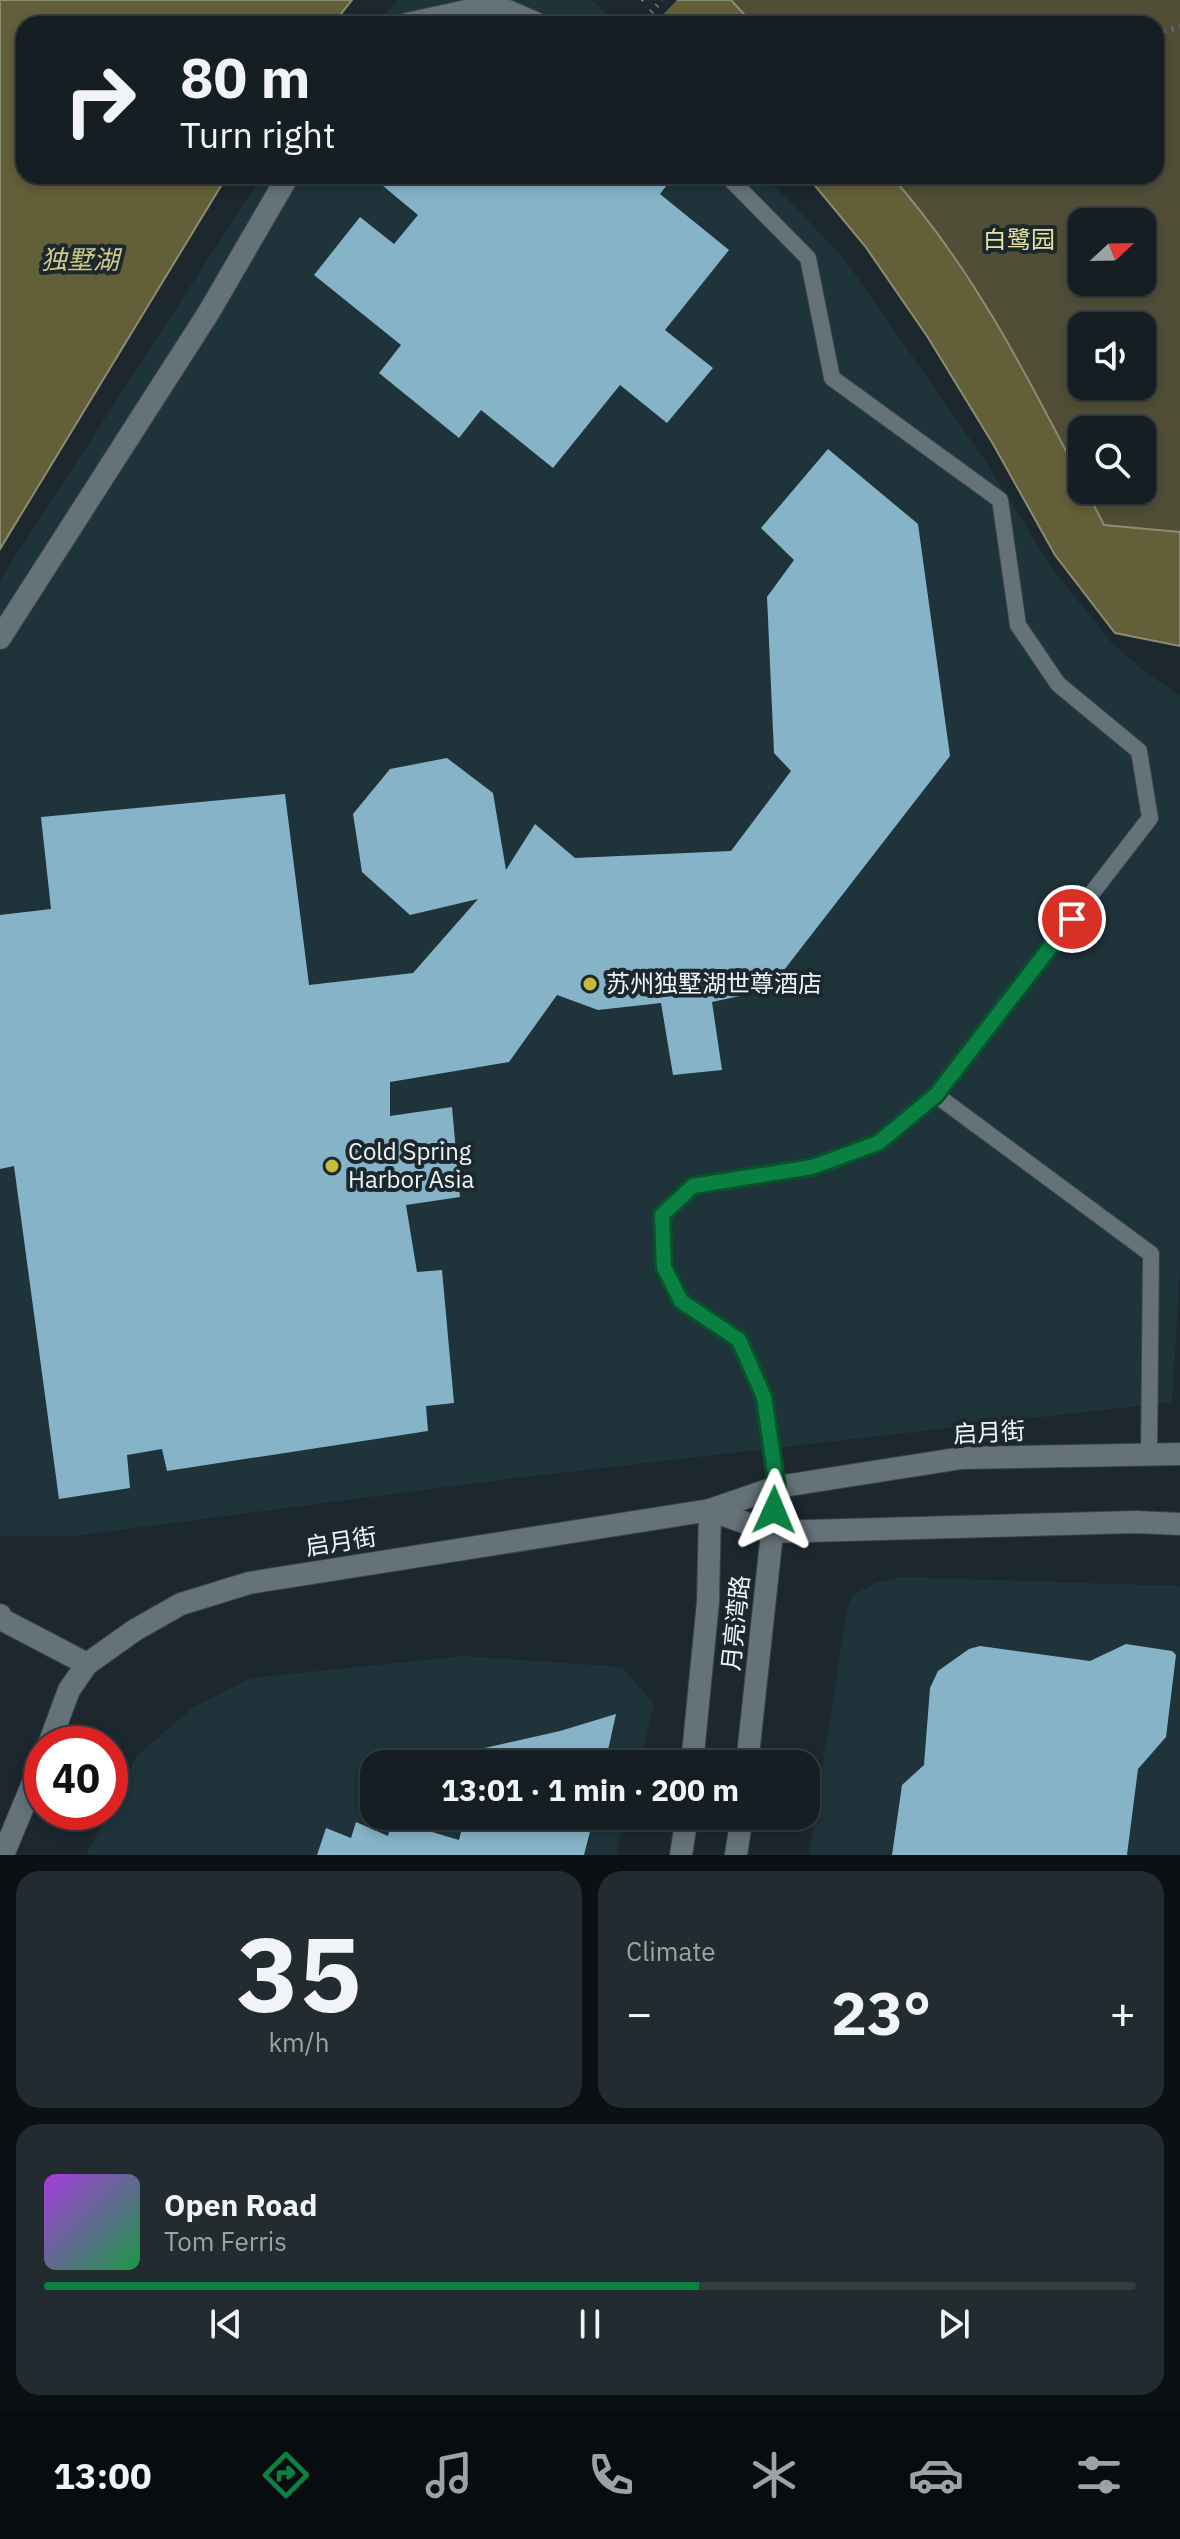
<!DOCTYPE html>
<meta charset="utf-8">
<style>
:root{--surface:#151e22;--page:#222b2f;--text:#f1f3f6;--muted:#9da2a5;--line:#343c40;--accent:#0b8043}
body{margin:0;font-family:"IBM Plex Sans","Noto Sans SC",sans-serif;background:var(--page);color:var(--text);height:100vh;display:flex;flex-direction:column;font-size:30px;white-space:nowrap}
*{box-sizing:border-box;margin:0}
p{font-size:26px;color:var(--muted)}
.icon{flex:none;width:44px;height:44px;fill:none;stroke:currentColor;stroke-width:2;stroke-linecap:round;stroke-linejoin:round}
.map{position:relative;height:1855px;overflow:hidden}
.sheet{display:flex;flex-direction:column;gap:16px;padding:16px;background:#0c1013;flex:1}
.sheet>*{flex:none}
.hud{position:absolute;left:16px;top:16px;width:1148px;height:168px;border-radius:24px;box-shadow:0 4px 12px #0003,0 0 0 2px var(--line);background:#151e22;color:var(--text);overflow:hidden}
.needle{width:52px;rotate:68deg}
.fabs{position:absolute;left:1068px;top:208px;display:grid;gap:16px}
.fabs a{display:grid;place-items:center;width:88px;height:88px;border-radius:16px;background:var(--surface);box-shadow:0 4px 12px #0003,0 0 0 2px var(--line);font-size:40px}
.speed{position:absolute;left:24px;top:1726px;display:flex;gap:16px;font-size:40px;font-weight:700;text-align:center}
.speed>*{display:grid;place-content:center;width:104px;height:104px;border-radius:50%;background:var(--surface);box-shadow:0 4px 12px #0003,0 0 0 2px var(--line);line-height:1}
.speed .limit{border:12px solid #d22;background:#fff;color:#111}
.pin{position:absolute;display:grid;place-items:center;width:68px;height:68px;color:#fff;margin:-34px;border:4px solid #fff;border-radius:50%;box-shadow:0 2px 8px #0007}
.me{position:absolute;width:88px;margin:-44px;rotate:1deg;stroke-linejoin:round;filter:drop-shadow(0 0 6px #0008)}
.turn{display:flex;align-items:center;gap:28px;height:168px;padding:0 32px;font-size:36px}
.turn .icon{width:104px;height:104px;stroke-width:2.5}
.turn b{display:block;font-size:56px;line-height:68px}
.big{font-size:60px;font-weight:800;line-height:1.1}
.sheet .card{flex:1;display:flex;flex-direction:column;justify-content:center;gap:12px;min-width:0;padding:0 28px;border-radius:24px;background:var(--page)}
.sheet .dial{align-items:center;gap:0}
.dial b{font-size:104px;line-height:1}
.song{display:flex;align-items:center;gap:24px}
.cover{width:96px;height:96px;border-radius:12px;background:linear-gradient(135deg,hsl(280 70% 55%),hsl(140 70% 35%))}
.played{height:8px;border-radius:4px;background:linear-gradient(90deg,var(--accent) 60%,var(--line) 60%)}
.keys{display:flex;justify-content:space-around;direction:ltr}
.heat{display:flex;justify-content:space-between;align-items:center;font-size:44px;direction:ltr}
.sheet .tiles{flex:1;display:grid;gap:16px;grid-template-columns:1fr 1fr}
.card:last-child{grid-column:span 2}
.trip{position:absolute;left:360px;top:1750px;width:460px;height:80px;border-radius:24px;background:var(--surface);box-shadow:0 4px 12px #0003,0 0 0 2px var(--line);font-weight:800;line-height:80px;text-align:center}
.tab-bar{display:flex;height:128px;justify-content:space-around;align-items:center;background:#080c0e;color:var(--muted)}
.tab-bar .icon{width:56px;height:56px}
.tab-bar .current{color:var(--accent)}
.tab-bar b{font-size:36px;color:var(--text)}
.map>svg:first-child{display:block}
</style>
<div class="map">
<svg width="1180" height="1855" viewBox="0 0 1180 1855">
<rect width="100%" height="100%" fill="#1c282e"/>
<path fill="#1f333b" d="M398,0H592L618,24H376Z
M262,176H765L843,257L986,462L1051,567L1110,641L1150,676L1180,695V1272L1172,1402L500,1480L74,1536H0V580Z
M901,1577L1180,1586V1855H809L847,1609L852,1596L875,1583Z
M463,1656L622,1667L654,1704L639,1764H374V1816H625L616,1855H86L136,1757L192,1708L251,1678Z"/>
<path fill="#504e37" fill-rule="evenodd" d="M731,0H1180V532L1104,525L1086,490H1142V430H1082V482C1027,375 972,267 891,176H1156V24H753ZM1082,222H1142V282H1082ZM1082,326H1142V386H1082Z"/>
<path fill="#635f38" stroke="#8c8c72" stroke-width="2" d="M0,0H352L333,24H24V176H227L0,549Z
M642,0H731L753,24H664Z
M807,176H891C972,267 1027,375 1082,482V490H1086L1104,525L1180,532V646L1115,633L1055,555L993,444L927,336L865,246Z"/>
<path fill="#1c282e" d="M644,0H677L656,22L640,4Z"/>
<path fill="#86b3c7" d="M371,176H674L660,194L729,250L665,330L713,368L667,423L620,385L553,468L481,410L459,438L379,373L401,345L314,275L360,217L394,244L418,215Z
M828,449L918,524L950,756L774,983L756,968L740,996L712,1002L722,1070L673,1075L661,1003L598,1010L557,995L509,1062L390,1082V1116L452,1107L460,1197L406,1205L417,1272L442,1270L454,1403L426,1406L428,1431L167,1471L162,1449L127,1455L130,1488L59,1499L14,1166L0,1169V915L51,909L41,817L285,794L309,985L413,973L478,899L410,915L362,872L353,814L390,769L447,758L493,793L506,870L535,824L575,858L731,851L791,771L774,753L767,597L794,560L761,528Z
M1126,1644L1172,1651L1176,1655L1166,1737L1138,1769L1127,1855H892L902,1785L924,1765L930,1688L938,1671L969,1649L980,1646L1090,1661Z
M616,1714L605,1764H477L480,1749L560,1731Z
M465,1816H594L584,1855H317L326,1828L351,1838L356,1822L388,1836L392,1820L459,1840Z"/>
<g fill="none" stroke-linecap="round" stroke-linejoin="round">
<g stroke="#394348" stroke-width="18">
<path id="service" d="M727,176L808,258L832,378L1000,500L1018,625L1058,684L1139,751L1150,818L936,1095L878,1143L812,1167L693,1186L662,1215L664,1267L681,1301L739,1340L764,1397L777,1487
M936,1095L1151,1254L1149,1454"/>
</g>
<g stroke="#394348" stroke-width="24">
<path id="pedestrian" d="M407,24L471,10L508,11L538,24
M0,638L209,312L288,176
M0,1615L1,1619L87,1664
M49,1744L69,1690L87,1664L135,1630L181,1604L249,1583L710,1510
M3,1855L42,1761"/>
</g>
<g stroke="#394348" stroke-width="24">
<path id="tertiary" d="M710,1510L777,1487L962,1458L1180,1454
M710,1510L771,1532L1136,1522L1180,1524
M692,1764L708,1602L710,1510
M747,1764L777,1487
M681,1855L687,1816
M736,1855L742,1816"/>
</g>
<path stroke="#636d73" stroke-width="5" stroke-dasharray="2 6" stroke-linecap="butt" d="M640,24L662,0
M1156,33L1180,27"/>
<use href="#service" stroke="#657279" stroke-width="16"/>
<use href="#pedestrian" stroke="#657279" stroke-width="22"/>
<use href="#tertiary" stroke="#657279" stroke-width="22"/>
</g>
<g fill="none" stroke-linecap="round" stroke-linejoin="round">
<g stroke="#07532c" stroke-width="20">
<path id="route" d="M774,1510L777,1487L764,1397L739,1340L681,1301L664,1267L662,1215L693,1186L812,1167L878,1143L936,1095L1072,919"/>
</g>
<use href="#route" stroke="#0b8043" stroke-width="14"/>
</g>
<g fill="#c8bb3b" stroke="#1c282e" stroke-width="3">
<circle cx="590" cy="984" r="8"/>
<circle cx="332" cy="1166" r="8"/>
</g>
<g text-anchor="middle" stroke-width="8" stroke-linejoin="round" paint-order="stroke">
<g font-size="24" fill="#e9e39f" stroke="#1c282e">
<text x="1019" y="248">白鹭园</text>
</g>
<g font-size="24" fill="#edf5f9" stroke="#1c282e" text-anchor="start">
<text x="606" y="992">苏州独墅湖世尊酒店</text>
<text x="348" y="1160">Cold Spring<tspan x="348" dy="28">Harbor Asia</tspan></text>
</g>
<g font-size="24" fill="#edf5f9" stroke="#1c282e">
<text transform="translate(989 1433) rotate(-3)" y="8">启月街</text>
<text transform="translate(341 1542) rotate(-9)" y="8">启月街</text>
<text transform="translate(736 1623) rotate(-84)" y="8">月亮湾路</text>
</g>
<g font-size="26" font-style="italic" fill="#cfc986" stroke="#1c282e">
<text x="80" y="269">独墅湖</text>
</g>
</g>
</svg>
<div class="fabs">
<a><svg class="needle" viewBox="-14 -14 28 28"><path d="M0-13l5 13h-10z" fill="#e53935"/><path d="M0 13l5-13h-10z" fill="#9da2a5"/></svg></a>
<a><svg class="icon" aria-label="sound" viewBox="0 0 24 24"><path d="M4 9h4l5-4v14l-5-4H4zM17 9q2 3 0 6"/></svg></a>
<a><svg class="icon" aria-label="search" viewBox="0 0 24 24"><circle cx="10" cy="10" r="6"/><path d="M15 15l6 6"/></svg></a>
</div>
<div class="speed"><div class="limit">40</div></div>
<div class="pin" style="left:1072px;top:919px;background:#d93025"><svg class="icon" aria-label="arrive" viewBox="0 0 24 24"><path d="M6 21V4h12l-3 4 3 4H6"/></svg></div>
<svg class="me" style="left:774px;top:1510px" viewBox="-20 -20 40 40"><path d="M0-17L14 15 0 8-14 15z" fill="#0b8043" stroke="#fff" stroke-width="4"/></svg>
<div class="trip">13:01 · 1 min · 200 m</div>
<div class="hud">
<div class="turn"><svg class="icon" aria-label="right" viewBox="0 0 24 24"><path d="M7 20v-9h11M14 6l5 5-5 5"/></svg><div><b>80 m</b>Turn right</div></div>
</div>
</div>
<section class="sheet">
<div class="tiles">
<div class="card dial"><b>35</b><p>km/h</p></div>
<div class="card"><p>Climate</p>
<div class="heat"><a>−</a><b class="big">23°</b><a>+</a></div>
</div>
<div class="card">
<div class="song"><i class="cover"></i><div><b>Open Road</b><p>Tom Ferris</p></div></div>
<div class="played"></div>
<div class="keys"><svg class="icon" aria-label="previous" viewBox="0 0 24 24"><path d="M18 5L8 12l10 7zM5 5v14"/></svg><svg class="icon" aria-label="pause" viewBox="0 0 24 24"><path d="M8 5v14M16 5v14"/></svg><svg class="icon" aria-label="next" viewBox="0 0 24 24"><path d="M6 5l10 7-10 7zM19 5v14"/></svg></div>
</div>
</div>
</section>
<nav class="tab-bar">
<b>13:00</b>
<svg class="icon current" aria-label="directions" viewBox="0 0 24 24"><path d="M12 3l9 9-9 9-9-9zM9 14v-3h6M13 9l2 2-2 2"/></svg>
<svg class="icon" aria-label="music" viewBox="0 0 24 24"><path d="M9 18V5l10-2v13"/><circle cx="6" cy="18" r="3"/><circle cx="16" cy="16" r="3"/></svg>
<svg class="icon" aria-label="phone" viewBox="0 0 24 24"><path d="M5 4h4l2 5-3 2q2 4 5 5l2-3 5 2v4C11 20 4 13 5 4z"/></svg>
<svg class="icon" aria-label="climate" viewBox="0 0 24 24"><path d="M12 3v18M4 7l16 10M4 17L20 7"/></svg>
<svg class="icon" aria-label="car" viewBox="0 0 24 24"><path d="M5 17H2v-5l4-1 3-4h7l3 4 3 1v5h-3M9 17h6M6 11h13"/><circle cx="7" cy="17" r="2"/><circle cx="17" cy="17" r="2"/></svg>
<svg class="icon" aria-label="filters" viewBox="0 0 24 24"><path d="M4 7h16M4 17h16"/><circle cx="9" cy="7" r="2"/><circle cx="15" cy="17" r="2"/></svg>
</nav>
